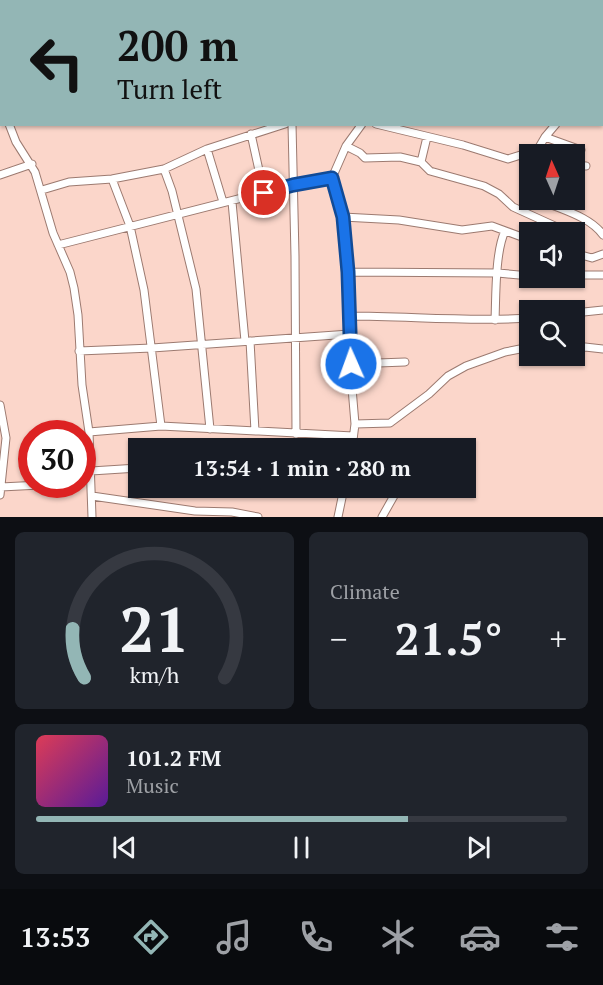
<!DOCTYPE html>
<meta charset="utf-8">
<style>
:root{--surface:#171b24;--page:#20242c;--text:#f1f3f6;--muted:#9ea1a6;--line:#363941;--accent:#93b6b5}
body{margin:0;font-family:"PT Serif",serif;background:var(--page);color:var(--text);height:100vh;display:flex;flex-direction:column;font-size:22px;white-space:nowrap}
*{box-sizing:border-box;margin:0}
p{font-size:20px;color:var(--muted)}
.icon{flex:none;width:33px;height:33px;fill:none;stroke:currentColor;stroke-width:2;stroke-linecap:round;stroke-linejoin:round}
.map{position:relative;height:517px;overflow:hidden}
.details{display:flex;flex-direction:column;gap:15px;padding:15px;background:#0d0f14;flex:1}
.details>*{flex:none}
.guide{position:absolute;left:0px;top:0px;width:603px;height:126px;box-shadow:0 2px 4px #0004;background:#93b6b5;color:#111;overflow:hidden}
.needle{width:39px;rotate:357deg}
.controls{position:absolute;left:519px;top:144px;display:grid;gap:12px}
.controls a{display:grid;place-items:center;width:66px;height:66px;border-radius:0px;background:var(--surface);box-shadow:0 2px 4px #0004;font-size:30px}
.speed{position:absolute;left:18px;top:420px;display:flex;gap:12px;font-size:30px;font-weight:700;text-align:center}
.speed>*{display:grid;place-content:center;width:78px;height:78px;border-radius:50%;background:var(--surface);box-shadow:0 2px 4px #0004;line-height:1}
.speed .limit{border:9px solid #d22;background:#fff;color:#111}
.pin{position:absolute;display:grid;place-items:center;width:51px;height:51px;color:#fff;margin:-26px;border:3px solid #fff;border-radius:50%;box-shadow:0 2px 6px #0007}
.me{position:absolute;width:66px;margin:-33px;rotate:358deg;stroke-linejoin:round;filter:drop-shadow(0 0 4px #0008)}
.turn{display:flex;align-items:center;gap:21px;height:126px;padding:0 18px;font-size:27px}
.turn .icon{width:78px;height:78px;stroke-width:2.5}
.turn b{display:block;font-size:42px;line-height:51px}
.big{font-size:45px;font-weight:700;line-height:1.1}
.details .widget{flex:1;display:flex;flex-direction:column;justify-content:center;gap:9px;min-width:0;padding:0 21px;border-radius:9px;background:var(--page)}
.details .dial{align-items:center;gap:0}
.dial svg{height:156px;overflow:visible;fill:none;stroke:var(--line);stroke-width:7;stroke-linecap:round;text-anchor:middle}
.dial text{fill:var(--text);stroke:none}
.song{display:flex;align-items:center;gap:18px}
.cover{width:72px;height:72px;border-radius:9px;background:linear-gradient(135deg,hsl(350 70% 55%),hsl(270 70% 35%))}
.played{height:6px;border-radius:3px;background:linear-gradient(90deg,var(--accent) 70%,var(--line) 70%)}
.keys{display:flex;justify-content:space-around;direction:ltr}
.heat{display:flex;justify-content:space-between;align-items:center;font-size:33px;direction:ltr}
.details .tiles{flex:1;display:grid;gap:15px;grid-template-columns:1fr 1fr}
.widget:last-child{grid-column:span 2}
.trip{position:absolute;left:128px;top:438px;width:348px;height:60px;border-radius:0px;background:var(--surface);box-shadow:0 2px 4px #0004;font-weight:700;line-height:60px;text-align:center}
.tab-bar{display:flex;height:96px;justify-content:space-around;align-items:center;background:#090b0e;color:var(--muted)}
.tab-bar .icon{width:42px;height:42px}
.tab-bar .current{color:var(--accent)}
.tab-bar b{font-size:27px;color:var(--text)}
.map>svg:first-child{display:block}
</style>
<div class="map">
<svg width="603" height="517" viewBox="0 0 603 517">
<rect width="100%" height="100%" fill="#fbd6ca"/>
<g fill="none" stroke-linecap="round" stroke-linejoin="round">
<g stroke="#9c7a70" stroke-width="5">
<path id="service" d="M194,0L195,2
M267,0L268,2"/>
</g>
<g stroke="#9c7a70" stroke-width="9">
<path id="minor" d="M429,2V0
M602,15H603
M602,43L603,44
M602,83H603
M0,94L2,101
M602,97L603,96
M9,124L16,142L35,172L53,233L70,272L74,288L78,315L82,385L89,432L92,517
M292,124L295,256L296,434
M376,124L463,145L508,159L527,153L536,154
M251,134L264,193
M545,137L581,150
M346,146L360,153L365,158L400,157L421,162L430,171L484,186L499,194L513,207L557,227L572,232
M207,149L223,202
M535,154L545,137L556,124
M421,162L427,137
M574,165L586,166
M164,169L172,191L196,289L210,429
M0,175L32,164
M112,179L130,226L144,290L161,426
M42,190L69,182L112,179L164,169L207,149L285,124
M548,200L547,203C566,211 591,218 603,235
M232,202L245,341
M343,217L399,220L462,230L492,226L530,240
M58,245L293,185L332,178
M574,253L592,258L603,254
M348,272L498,273L530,276
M574,275H603
M574,313L603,310
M349,316C409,316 470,322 530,318
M495,320C496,297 495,252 505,231
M250,341L255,431
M574,349L585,347L603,349
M79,351L152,348L350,334
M351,364L405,362
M0,405L6,438L0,495
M355,424L390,423L429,394L448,376L466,366L505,352L530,347
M89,432L161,426L353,436
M352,448L355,424L352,388L348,272L343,217L332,178L346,146L362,124
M91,471L138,468
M1,487L60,484
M92,496L195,511L232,512L258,517
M338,517L344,488
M382,517L395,494"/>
</g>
<use href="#service" stroke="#fff" stroke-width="3"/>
<use href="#minor" stroke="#fff" stroke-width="7"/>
</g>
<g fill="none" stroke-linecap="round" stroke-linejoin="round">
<g stroke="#114b97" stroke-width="15">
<path id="route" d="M264,193L293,185L332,178L343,217L348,272L351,364"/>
</g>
<use href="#route" stroke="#1a73e8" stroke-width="10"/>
</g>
</svg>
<div class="controls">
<a><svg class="needle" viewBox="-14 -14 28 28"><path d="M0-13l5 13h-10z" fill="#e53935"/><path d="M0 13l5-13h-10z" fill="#9ea1a6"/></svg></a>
<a><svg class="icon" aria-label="sound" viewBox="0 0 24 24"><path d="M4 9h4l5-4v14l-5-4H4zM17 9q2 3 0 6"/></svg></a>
<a><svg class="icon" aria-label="search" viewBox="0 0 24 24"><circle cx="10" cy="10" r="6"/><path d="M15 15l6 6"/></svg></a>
</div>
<div class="speed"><div class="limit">30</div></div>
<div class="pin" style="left:264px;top:193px;background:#d93025"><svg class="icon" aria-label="arrive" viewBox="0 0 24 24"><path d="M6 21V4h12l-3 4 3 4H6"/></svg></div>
<svg class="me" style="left:351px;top:364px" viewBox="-20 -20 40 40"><circle r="17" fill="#1a73e8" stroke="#fff" stroke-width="3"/><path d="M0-11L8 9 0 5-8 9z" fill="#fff"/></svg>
<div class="trip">13:54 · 1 min · 280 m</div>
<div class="guide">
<div class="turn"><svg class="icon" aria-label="left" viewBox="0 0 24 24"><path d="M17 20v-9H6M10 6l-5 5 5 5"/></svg><div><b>200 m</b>Turn left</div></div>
</div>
</div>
<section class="details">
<div class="tiles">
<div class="widget dial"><svg viewBox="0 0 100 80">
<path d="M14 69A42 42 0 1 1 86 69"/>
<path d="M14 69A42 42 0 0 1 8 44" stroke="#93b6b5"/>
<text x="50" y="56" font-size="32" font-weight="700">21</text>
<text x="50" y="72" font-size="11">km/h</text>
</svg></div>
<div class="widget"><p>Climate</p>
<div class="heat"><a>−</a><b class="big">21.5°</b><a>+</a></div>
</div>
<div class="widget">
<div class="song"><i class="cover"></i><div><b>101.2 FM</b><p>Music</p></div></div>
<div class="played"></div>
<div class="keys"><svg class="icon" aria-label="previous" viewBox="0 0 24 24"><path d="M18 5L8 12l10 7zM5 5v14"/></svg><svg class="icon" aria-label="pause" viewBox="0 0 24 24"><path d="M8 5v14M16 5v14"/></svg><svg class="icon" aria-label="next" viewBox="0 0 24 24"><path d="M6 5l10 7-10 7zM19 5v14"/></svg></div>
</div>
</div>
</section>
<nav class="tab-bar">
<b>13:53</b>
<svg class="icon current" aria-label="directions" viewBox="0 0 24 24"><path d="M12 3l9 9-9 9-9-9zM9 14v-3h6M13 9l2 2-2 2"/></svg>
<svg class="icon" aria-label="music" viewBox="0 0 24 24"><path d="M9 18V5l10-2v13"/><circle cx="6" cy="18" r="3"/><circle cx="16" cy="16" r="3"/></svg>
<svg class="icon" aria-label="phone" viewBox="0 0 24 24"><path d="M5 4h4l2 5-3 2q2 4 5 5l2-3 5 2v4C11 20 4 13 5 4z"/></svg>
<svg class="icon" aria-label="climate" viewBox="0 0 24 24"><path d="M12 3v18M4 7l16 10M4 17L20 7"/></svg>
<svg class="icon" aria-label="car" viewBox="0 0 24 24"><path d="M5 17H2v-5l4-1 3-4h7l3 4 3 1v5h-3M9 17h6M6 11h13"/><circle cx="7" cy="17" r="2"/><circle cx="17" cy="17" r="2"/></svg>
<svg class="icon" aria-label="filters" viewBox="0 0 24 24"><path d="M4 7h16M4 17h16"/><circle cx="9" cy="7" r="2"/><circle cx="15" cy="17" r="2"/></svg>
</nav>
